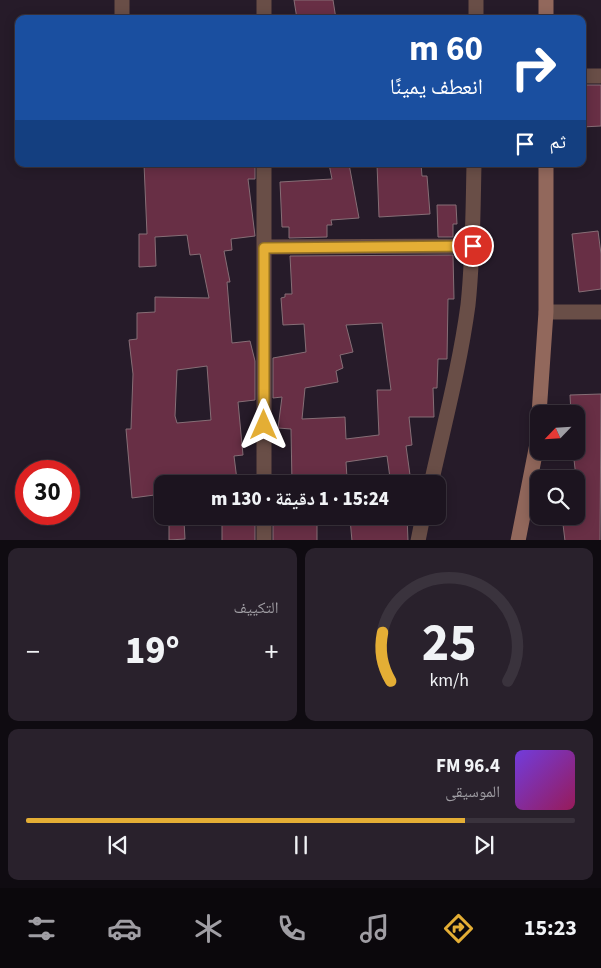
<!DOCTYPE html>
<html lang="ar">
<meta charset="utf-8">
<style>
:root{--surface:#1c141f;--page:#29212c;--text:#f1f3f6;--muted:#a09ea4;--line:#3a333d;--accent:#e4ae35}
body{margin:0;font-family:"Source Sans 3","Noto Naskh Arabic",sans-serif;background:var(--page);color:var(--text);direction:rtl;height:100vh;display:flex;flex-direction:column;font-size:19px;white-space:nowrap}
*{box-sizing:border-box;margin:0}
p{font-size:16px;color:var(--muted)}
.icon{flex:none;width:28px;height:28px;fill:none;stroke:currentColor;stroke-width:2;stroke-linecap:round;stroke-linejoin:round}
.map{position:relative;height:540px;overflow:hidden;direction:ltr}
.panel{display:flex;flex-direction:column;gap:8px;padding:8px;background:#0f0b11;flex:1}
.panel>*{flex:none}
.top-card{position:absolute;left:15px;top:15px;width:571px;height:152px;border-radius:10px;box-shadow:0 2px 12px #0003,0 0 0 1px var(--line);direction:rtl;background:#1a4fa0;color:#fff;overflow:hidden}
.needle{width:32px;rotate:245deg}
.tools{position:absolute;left:530px;top:405px;display:grid;gap:10px}
.tools a{display:grid;place-items:center;width:55px;height:55px;border-radius:10px;background:var(--surface);box-shadow:0 2px 12px #0003,0 0 0 1px var(--line);font-size:25px}
.speed{position:absolute;left:15px;top:460px;display:flex;gap:10px;font-size:25px;font-weight:700;text-align:center}
.speed>*{display:grid;place-content:center;width:65px;height:65px;border-radius:50%;background:var(--surface);box-shadow:0 2px 12px #0003,0 0 0 1px var(--line);line-height:1}
.speed .limit{border:8px solid #d22;background:#fff;color:#111}
.pin{position:absolute;display:grid;place-items:center;width:42px;height:42px;color:#fff;margin:-21px;border:2px solid #fff;border-radius:50%;box-shadow:0 1px 5px #0007}
.me{position:absolute;width:55px;margin:-28px;rotate:0deg;stroke-linejoin:round;filter:drop-shadow(0 0 4px #0008)}
.turn{display:flex;align-items:center;gap:18px;height:105px;padding:0 20px;font-size:22px}
.turn .icon{width:65px;height:65px;stroke-width:2.5}
.turn b{display:block;font-size:35px;line-height:42px}
.then{display:flex;align-items:center;height:48px;padding:0 20px;background:#0003;gap:10px;font-size:19px}
.big{font-size:38px;font-weight:800;line-height:1.1}
.panel .widget{flex:1;display:flex;flex-direction:column;justify-content:center;gap:8px;min-width:0;padding:0 18px;border-radius:10px;background:var(--page)}
.panel .dial{align-items:center;gap:0}
.dial svg{height:130px;overflow:visible;fill:none;stroke:var(--line);stroke-width:7;stroke-linecap:round;text-anchor:middle}
.dial text{fill:var(--text);stroke:none}
.song{display:flex;align-items:center;gap:15px}
.cover{width:60px;height:60px;border-radius:8px;background:linear-gradient(135deg,hsl(260 70% 55%),hsl(330 70% 35%))}
.played{height:5px;border-radius:2px;background:linear-gradient(90deg,var(--accent) 80%,var(--line) 80%)}
.keys{display:flex;justify-content:space-around;direction:ltr}
.heat{display:flex;justify-content:space-between;align-items:center;font-size:28px;direction:ltr}
.panel .tiles{flex:1;display:grid;gap:8px;grid-template-columns:1fr 1fr}
.widget:last-child{grid-column:span 2}
.trip{position:absolute;left:154px;top:475px;width:292px;height:50px;border-radius:10px;background:var(--surface);box-shadow:0 2px 12px #0003,0 0 0 1px var(--line);font-weight:800;line-height:50px;text-align:center;direction:rtl}
.menu{display:flex;height:80px;justify-content:space-around;align-items:center;background:#0b080c;color:var(--muted)}
.menu .icon{width:35px;height:35px}
.menu .on{color:var(--accent)}
.menu b{font-size:22px;color:var(--text)}
.map>svg:first-child{display:block}
</style>
<div class="map">
<svg width="601" height="541" viewBox="0 0 601 541">
<rect width="100%" height="100%" fill="#261b29"/>
<path fill="#682f45" stroke="#866e76" fill-rule="evenodd" d="M294,0H333L336,19H297Z
M582,85H601V126L582,127Z
M144,164H255V179H248L255,236L231,239L232,250L224,251L230,282H227L232,343L250,341L255,361V400L238,402L243,455L234,456L237,480L224,481V484H162V494L132,498L126,429H131L133,374L129,340L137,339V313L155,312V297L209,298L200,254L190,255L187,235L155,237L156,266L139,267V234H147ZM207,366L211,420L177,423L175,416L177,370Z
M329,164H349L359,218L331,220L332,225H327V237L289,238V227H282L280,182L332,179Z
M377,164H421L422,176H427L430,214L379,217Z
M437,205H456L457,224H453V237H438Z
M598,231L601,254V289L579,292L572,234Z
M453,255L454,299H448L447,359H438L437,388H433L434,417H409L412,445L406,446L410,475L390,478L387,456L346,462L347,478H342V484H292L291,429L278,428L282,397L273,398V358L306,352L304,324L283,325L281,298L285,297V294H292L290,256ZM382,323L391,390H377L379,435L346,439L345,417L302,419L305,388L338,382L336,371L343,368L340,355L353,352L346,325Z
M601,394L600,541H565L562,516H576V477L573,451H576V414H571L570,395Z
M222,516H255V541H222Z
M273,516H317V541H273Z
M407,516L408,541H352L350,519Z
M184,521L185,539L169,540V522Z"/>
<g fill="none" stroke-linecap="round" stroke-linejoin="round">
<path stroke="#694e47" stroke-width="15" d="M122,19V0
M264,19V0
M476,19V0
M582,76H601
M264,247L473,246
M546,312H601
M264,484V164
M431,484C444,425 460,365 468,305C473,258 473,211 474,164
M264,541V516
M418,541L423,516"/>
<path stroke="#92685c" stroke-width="15" d="M546,19V0
M539,414L546,312V164
M518,541L537,444L539,422"/>
</g>
<g fill="none" stroke-linecap="round" stroke-linejoin="round">
<g stroke="#947122" stroke-width="12">
<path id="route" d="M264,425V248L473,246"/>
</g>
<use href="#route" stroke="#e4ae35" stroke-width="9"/>
</g>
</svg>
<div class="tools">
<a><svg class="needle" viewBox="-14 -14 28 28"><path d="M0-13l5 13h-10z" fill="#e53935"/><path d="M0 13l5-13h-10z" fill="#a09ea4"/></svg></a>
<a><svg class="icon" aria-label="search" viewBox="0 0 24 24"><circle cx="10" cy="10" r="6"/><path d="M15 15l6 6"/></svg></a>
</div>
<div class="speed"><div class="limit">30</div></div>
<div class="pin" style="left:473px;top:246px;background:#d93025"><svg class="icon" aria-label="arrive" viewBox="0 0 24 24"><path d="M6 21V4h12l-3 4 3 4H6"/></svg></div>
<svg class="me" style="left:264px;top:425px" viewBox="-20 -20 40 40"><path d="M0-17L14 15 0 8-14 15z" fill="#e4ae35" stroke="#fff" stroke-width="4"/></svg>
<div class="trip">15:24 · 1 دقيقة · 130 m</div>
<div class="top-card">
<div class="turn"><svg class="icon" aria-label="right" viewBox="0 0 24 24"><path d="M7 20v-9h11M14 6l5 5-5 5"/></svg><div><b>60 m</b>انعطف يمينًا</div></div>
<div class="then">ثم<svg class="icon" aria-label="arrive" viewBox="0 0 24 24"><path d="M6 21V4h12l-3 4 3 4H6"/></svg></div>
</div>
</div>
<section class="panel">
<div class="tiles">
<div class="widget dial"><svg viewBox="0 0 100 80">
<path d="M14 69A42 42 0 1 1 86 69"/>
<path d="M14 69A42 42 0 0 1 9 39" stroke="#e4ae35"/>
<text x="50" y="56" font-size="32" font-weight="700">25</text>
<text x="50" y="72" font-size="11">km/h</text>
</svg></div>
<div class="widget"><p>التكييف</p>
<div class="heat"><a>−</a><b class="big">19°</b><a>+</a></div>
</div>
<div class="widget">
<div class="song"><i class="cover"></i><div><b>96.4 FM</b><p>الموسيقى</p></div></div>
<div class="played"></div>
<div class="keys"><svg class="icon" aria-label="previous" viewBox="0 0 24 24"><path d="M18 5L8 12l10 7zM5 5v14"/></svg><svg class="icon" aria-label="pause" viewBox="0 0 24 24"><path d="M8 5v14M16 5v14"/></svg><svg class="icon" aria-label="next" viewBox="0 0 24 24"><path d="M6 5l10 7-10 7zM19 5v14"/></svg></div>
</div>
</div>
</section>
<nav class="menu">
<b>15:23</b>
<svg class="icon on" aria-label="directions" viewBox="0 0 24 24"><path d="M12 3l9 9-9 9-9-9zM9 14v-3h6M13 9l2 2-2 2"/></svg>
<svg class="icon" aria-label="music" viewBox="0 0 24 24"><path d="M9 18V5l10-2v13"/><circle cx="6" cy="18" r="3"/><circle cx="16" cy="16" r="3"/></svg>
<svg class="icon" aria-label="phone" viewBox="0 0 24 24"><path d="M5 4h4l2 5-3 2q2 4 5 5l2-3 5 2v4C11 20 4 13 5 4z"/></svg>
<svg class="icon" aria-label="climate" viewBox="0 0 24 24"><path d="M12 3v18M4 7l16 10M4 17L20 7"/></svg>
<svg class="icon" aria-label="car" viewBox="0 0 24 24"><path d="M5 17H2v-5l4-1 3-4h7l3 4 3 1v5h-3M9 17h6M6 11h13"/><circle cx="7" cy="17" r="2"/><circle cx="17" cy="17" r="2"/></svg>
<svg class="icon" aria-label="filters" viewBox="0 0 24 24"><path d="M4 7h16M4 17h16"/><circle cx="9" cy="7" r="2"/><circle cx="15" cy="17" r="2"/></svg>
</nav>
